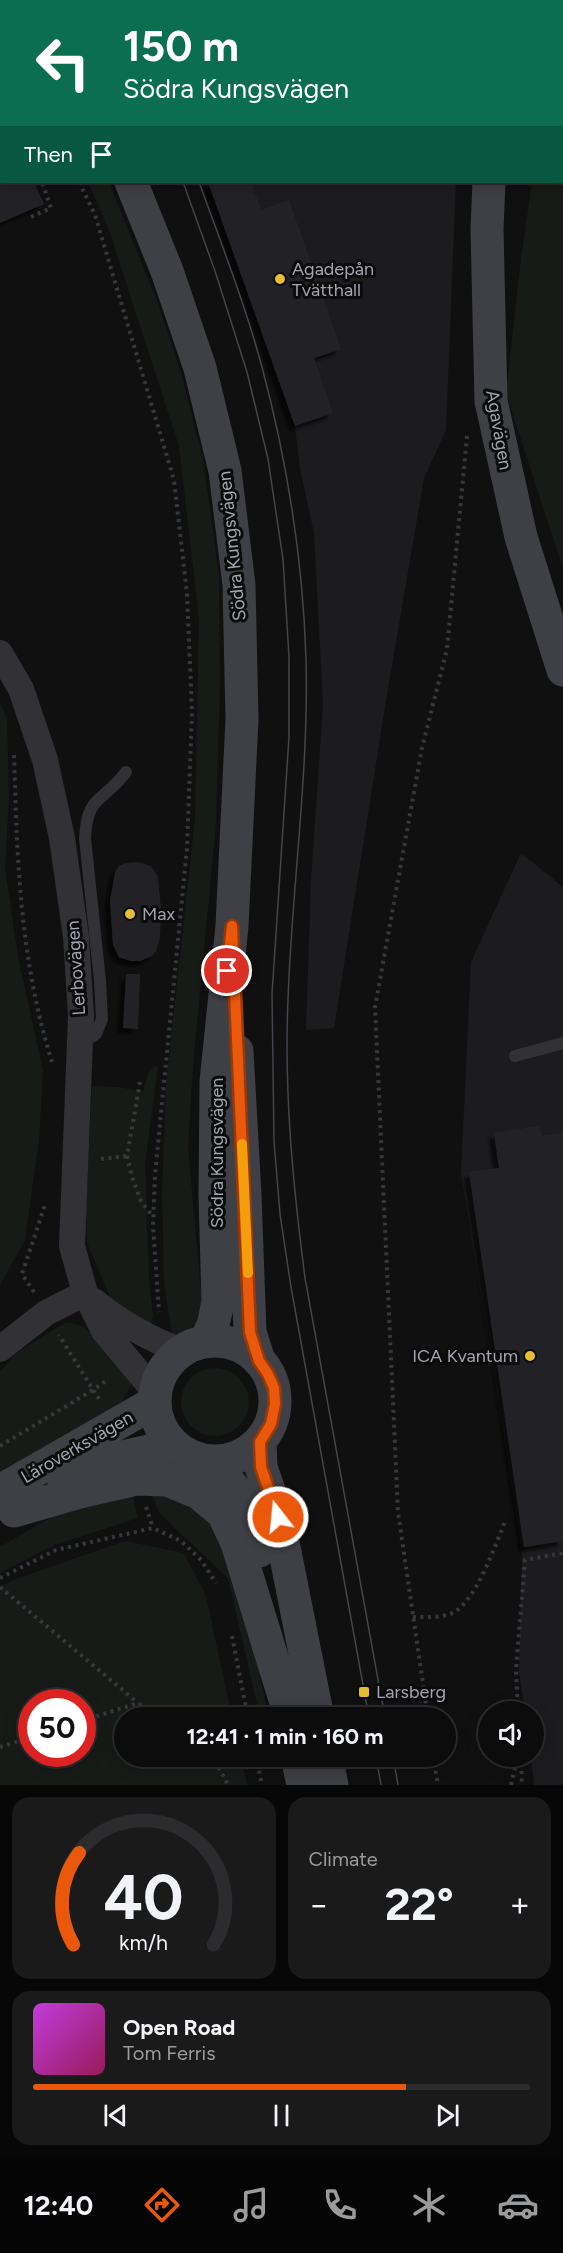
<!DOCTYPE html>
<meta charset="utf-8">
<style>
:root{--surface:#0c0c0d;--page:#1a1a1b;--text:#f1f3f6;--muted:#9a9b9d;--line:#2c2c2e;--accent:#ea580c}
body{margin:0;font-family:Figtree,sans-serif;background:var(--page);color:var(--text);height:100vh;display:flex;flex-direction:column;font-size:22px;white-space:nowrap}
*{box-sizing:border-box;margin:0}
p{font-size:20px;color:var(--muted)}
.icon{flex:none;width:33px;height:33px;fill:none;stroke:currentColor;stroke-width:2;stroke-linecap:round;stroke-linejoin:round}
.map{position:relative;height:1785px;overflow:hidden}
.panel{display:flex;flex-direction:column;gap:12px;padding:12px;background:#070707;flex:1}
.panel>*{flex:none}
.banner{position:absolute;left:0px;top:0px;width:564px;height:183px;box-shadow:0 3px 15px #0003,0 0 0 2px var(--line);background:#0b6e4f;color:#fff;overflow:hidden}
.controls{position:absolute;left:478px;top:1701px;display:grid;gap:12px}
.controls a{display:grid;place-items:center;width:66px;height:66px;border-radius:50%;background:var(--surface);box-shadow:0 3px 15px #0003,0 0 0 2px var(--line);font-size:30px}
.speed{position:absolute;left:18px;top:1689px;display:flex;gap:12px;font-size:30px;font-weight:700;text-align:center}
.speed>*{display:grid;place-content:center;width:78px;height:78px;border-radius:50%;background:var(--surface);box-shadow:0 3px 15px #0003,0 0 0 2px var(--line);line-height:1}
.speed .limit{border:9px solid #d22;background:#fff;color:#111}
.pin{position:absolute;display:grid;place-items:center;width:51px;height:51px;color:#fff;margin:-26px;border:3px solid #fff;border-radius:50%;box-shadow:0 2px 6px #0007}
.me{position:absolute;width:66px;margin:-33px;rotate:344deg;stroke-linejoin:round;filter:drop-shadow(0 0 4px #0008)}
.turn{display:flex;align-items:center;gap:21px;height:126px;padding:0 24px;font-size:27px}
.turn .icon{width:78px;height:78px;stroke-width:2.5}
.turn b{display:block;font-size:42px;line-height:51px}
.then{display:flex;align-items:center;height:57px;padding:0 24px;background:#0003;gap:12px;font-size:22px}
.big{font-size:45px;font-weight:700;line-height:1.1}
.panel .tile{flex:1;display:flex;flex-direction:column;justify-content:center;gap:9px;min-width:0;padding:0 21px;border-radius:18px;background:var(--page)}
.panel .dial{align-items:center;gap:0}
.dial svg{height:156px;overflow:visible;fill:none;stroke:var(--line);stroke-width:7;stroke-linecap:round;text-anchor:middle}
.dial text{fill:var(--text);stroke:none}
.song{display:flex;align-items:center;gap:18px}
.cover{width:72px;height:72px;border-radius:9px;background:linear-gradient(135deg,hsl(290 70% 55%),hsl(330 70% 35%))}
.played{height:6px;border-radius:3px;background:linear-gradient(90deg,var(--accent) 75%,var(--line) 75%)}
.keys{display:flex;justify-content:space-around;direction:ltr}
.heat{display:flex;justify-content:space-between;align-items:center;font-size:33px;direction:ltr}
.panel .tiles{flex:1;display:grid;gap:12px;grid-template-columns:1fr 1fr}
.tile:last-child{grid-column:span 2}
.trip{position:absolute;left:114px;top:1707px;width:342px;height:60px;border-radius:30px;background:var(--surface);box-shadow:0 3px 15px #0003,0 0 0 2px var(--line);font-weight:700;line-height:60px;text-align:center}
.tabs{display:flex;height:96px;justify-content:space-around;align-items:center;background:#050505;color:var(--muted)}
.tabs .icon{width:42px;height:42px}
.tabs .current{color:var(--accent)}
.tabs b{font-size:27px;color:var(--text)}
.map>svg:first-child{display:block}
</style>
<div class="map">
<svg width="563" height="1785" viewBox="0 0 563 1785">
<defs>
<filter id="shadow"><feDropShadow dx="-5.5" dy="5.5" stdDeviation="1.5" flood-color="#0009"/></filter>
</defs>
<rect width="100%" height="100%" fill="#101011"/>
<path fill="#1c1c1e" d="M147,0H466L147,2Z
M208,182H456L446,430L424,478L385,707L334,1028L306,1030L311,880L323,704L314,533L300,469L295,426Z
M521,853L563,887V1785H534L531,1757L534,1756V1712L525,1711L519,1672L522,1552L461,1173L471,962Z"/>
<path fill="#171b18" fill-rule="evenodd" d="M546,0H563V568L506,394L521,258L532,182H562V2Z
M88,182H109L157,301L181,373L203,459L219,576L220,683L216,824L193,1065L188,1147L202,1302L195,1324L183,1336L172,1335L164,1283L162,1193L166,1084L195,819L199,618L179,446L109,230Z
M0,704L7,718L9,799L5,869L19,962L43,1070L39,1139L25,1240L0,1285Z
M154,1066L158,1067L145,1164L149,1280L153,1315L150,1328L110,1297L87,1243L86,1209L92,1086L119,1087L143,1092L148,1074Z
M66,1322L83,1326L117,1359L132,1383L122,1402L101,1419L0,1480V1372L14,1355Z
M181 1402a34 34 0 1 1 68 0a34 34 0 1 1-68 0Z
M150,1491L204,1512L235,1564L269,1717H260L228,1578L160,1514Z
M132,1492L138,1518L54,1545L0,1573V1547L67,1508Z
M125,1541L184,1553L206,1596L232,1717L124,1718V1756L241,1757L247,1785H0V1588L13,1580ZM32,1702H82V1754H32Z"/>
<path fill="#232325" filter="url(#shadow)" d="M0,182H34L44,204L0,223Z
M208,182H251L261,210L289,200L341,349L314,358L333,413L295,426Z
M138,862L151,866L158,877L161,910L160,937L156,951L152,956L140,961H131L119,957L113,945L110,901L115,872L119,866L126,863Z
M126,974H140L138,1029L123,1028Z
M539,1126L542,1136L563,1133V1541L524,1547L469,1172L499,1168L494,1133Z"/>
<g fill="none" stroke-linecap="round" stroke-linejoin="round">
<path stroke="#37383d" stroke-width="4" stroke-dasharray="3 4.5" stroke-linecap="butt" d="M556,2L557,0
M0,16L2,19
M79,182L95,215L174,480L187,594L192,712L187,848L155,1175L153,1225L159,1312
M31,217L51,208L42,182
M14,755C17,860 20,960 52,1062
M140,1082L127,1156L132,1177L141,1201L153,1217
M101,1159L127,1156
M34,1292L22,1274L45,1205
M99,1399L93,1390L109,1379
M0,1446L93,1390L59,1335
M146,1507L153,1528
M0,1578L56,1550L153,1528L181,1541L201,1560L216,1583
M0,1587L138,1703
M413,1617C425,1617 439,1618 450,1614C475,1606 496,1543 506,1519
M232,1636L248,1718
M518,1712L516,1669L525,1560L563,1553
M428,1718L398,1512L375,1007L422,748L447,649L467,436
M82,1721L138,1703L158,1718
M0,1747L32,1737
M209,1756L218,1766L228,1785
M256,1756L262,1785
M433,1756L438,1785
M521,1756L522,1785
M511,1785L515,1768L521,1765"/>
<path stroke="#313136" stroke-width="12" d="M80,1039L90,1038L96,1034L102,1019L100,981L85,838C87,794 104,802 126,772
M515,1056L563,1043"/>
<path stroke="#313136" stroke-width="26" d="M0,653L21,689L45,760L62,838L76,937L81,1015L72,1246L85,1293L104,1331L155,1392
M94,1301C121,1323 149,1339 182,1351
M0,1349L46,1313L85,1293"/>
<path stroke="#3f4046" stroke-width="33" d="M58,0V2
M497,2V0
M131,182L167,271L200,368L225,471L239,585L242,719L232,926L216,1082L215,1196L218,1302L213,1325L205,1342
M489,182L487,229L491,401L521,537L563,670
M237,1051L245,1195L250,1332L259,1361
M155 1401a60 60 0 1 1 120 0a60 60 0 1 1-120 0Z
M260,1442L261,1467L278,1517L318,1718
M205,1461C238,1484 252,1512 259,1551
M64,1482C103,1460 131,1454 174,1446
M0,1491L155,1402
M14,1511L80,1492L137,1479L167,1480L199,1493L223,1513L237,1543L287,1706
M297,1756L303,1785
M326,1756L332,1785"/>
<path stroke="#44454b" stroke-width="1.5" d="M118,0V2
M135,0L136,2
M183,182L215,271L247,372L268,459L283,559L289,657V737L272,994L274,1141L280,1214L291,1287L369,1718
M199,182C221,243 245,304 262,367C287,461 303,561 306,659C309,773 292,886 288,999C284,1093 293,1185 305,1278L385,1718
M376,1756L381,1785
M393,1756L398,1785"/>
</g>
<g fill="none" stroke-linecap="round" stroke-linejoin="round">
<g stroke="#983908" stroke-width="15">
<path id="route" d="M227,971L232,926L250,1332L259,1361L268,1374L274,1388L275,1404L271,1424L260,1442L261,1467L278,1517"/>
</g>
<use href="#route" stroke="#ea580c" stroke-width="10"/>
<path stroke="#f59e0b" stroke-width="10" d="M242,1144L248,1273"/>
</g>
<g fill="#e6bc33" stroke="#0b0b0c" stroke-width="2">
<circle cx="280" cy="279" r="6"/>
<circle cx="130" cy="914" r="6"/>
<circle cx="530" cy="1356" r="6"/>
<rect x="358" y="1686" width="12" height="12" rx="3"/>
</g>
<g text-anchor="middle" stroke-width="6" stroke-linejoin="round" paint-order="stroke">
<g font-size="18" fill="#a2a5b1" stroke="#0b0b0c" text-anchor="start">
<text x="292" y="275">Agadepån<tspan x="292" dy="21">Tvätthall</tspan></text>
<text x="142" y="920">Max</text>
<text x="518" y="1362" text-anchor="end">ICA Kvantum</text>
<text x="376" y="1698">Larsberg</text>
</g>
<g font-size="18" fill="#a2a5b1" stroke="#0b0b0c">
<text transform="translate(499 430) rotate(80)" y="6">Agavägen</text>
<text transform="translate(232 546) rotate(-96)" y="6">Södra Kungsvägen</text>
<text transform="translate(76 968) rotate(-94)" y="6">Lerbovägen</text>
<text transform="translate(217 1153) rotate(-90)" y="6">Södra Kungsvägen</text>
<text transform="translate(77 1447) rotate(-30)" y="6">Läroverksvägen</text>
</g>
</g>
</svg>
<div class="controls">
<a><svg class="icon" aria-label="sound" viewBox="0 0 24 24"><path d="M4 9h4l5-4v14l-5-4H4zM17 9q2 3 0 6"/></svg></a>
</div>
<div class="speed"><div class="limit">50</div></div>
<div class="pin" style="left:227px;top:971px;background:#d93025"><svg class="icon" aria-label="arrive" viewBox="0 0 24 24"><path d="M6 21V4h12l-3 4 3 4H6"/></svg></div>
<svg class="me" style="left:278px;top:1517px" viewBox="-20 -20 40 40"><circle r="17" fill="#ea580c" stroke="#fff" stroke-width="3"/><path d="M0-11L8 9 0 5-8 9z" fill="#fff"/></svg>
<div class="trip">12:41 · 1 min · 160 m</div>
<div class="banner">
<div class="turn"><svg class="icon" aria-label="left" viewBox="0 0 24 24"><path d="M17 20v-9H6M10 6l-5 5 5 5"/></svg><div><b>150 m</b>Södra Kungsvägen</div></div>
<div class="then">Then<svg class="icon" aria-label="arrive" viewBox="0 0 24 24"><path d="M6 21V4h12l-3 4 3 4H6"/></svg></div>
</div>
</div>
<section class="panel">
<div class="tiles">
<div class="tile dial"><svg viewBox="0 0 100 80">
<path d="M14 69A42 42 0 1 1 86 69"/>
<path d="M14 69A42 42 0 0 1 17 22" stroke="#ea580c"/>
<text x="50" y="56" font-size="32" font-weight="700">40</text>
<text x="50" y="72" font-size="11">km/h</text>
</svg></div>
<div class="tile"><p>Climate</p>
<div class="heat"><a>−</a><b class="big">22°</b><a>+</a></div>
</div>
<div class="tile">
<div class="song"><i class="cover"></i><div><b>Open Road</b><p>Tom Ferris</p></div></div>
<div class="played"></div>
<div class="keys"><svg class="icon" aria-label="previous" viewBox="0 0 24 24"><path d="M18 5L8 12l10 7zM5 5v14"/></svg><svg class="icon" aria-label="pause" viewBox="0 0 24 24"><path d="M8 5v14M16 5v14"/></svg><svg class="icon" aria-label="next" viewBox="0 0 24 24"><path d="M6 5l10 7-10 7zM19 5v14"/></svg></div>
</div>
</div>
</section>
<nav class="tabs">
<b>12:40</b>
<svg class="icon current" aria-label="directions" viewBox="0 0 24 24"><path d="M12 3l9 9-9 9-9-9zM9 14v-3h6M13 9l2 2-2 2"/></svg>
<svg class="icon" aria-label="music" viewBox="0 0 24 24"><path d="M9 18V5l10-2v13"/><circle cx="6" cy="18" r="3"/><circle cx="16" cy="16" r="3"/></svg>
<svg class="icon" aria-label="phone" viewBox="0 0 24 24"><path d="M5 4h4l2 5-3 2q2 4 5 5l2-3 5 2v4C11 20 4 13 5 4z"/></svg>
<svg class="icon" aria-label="climate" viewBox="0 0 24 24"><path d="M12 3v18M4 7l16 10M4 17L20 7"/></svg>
<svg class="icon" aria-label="car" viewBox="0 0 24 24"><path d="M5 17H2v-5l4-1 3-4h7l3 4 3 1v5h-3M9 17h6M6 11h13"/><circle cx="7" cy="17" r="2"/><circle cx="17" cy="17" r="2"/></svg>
</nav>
